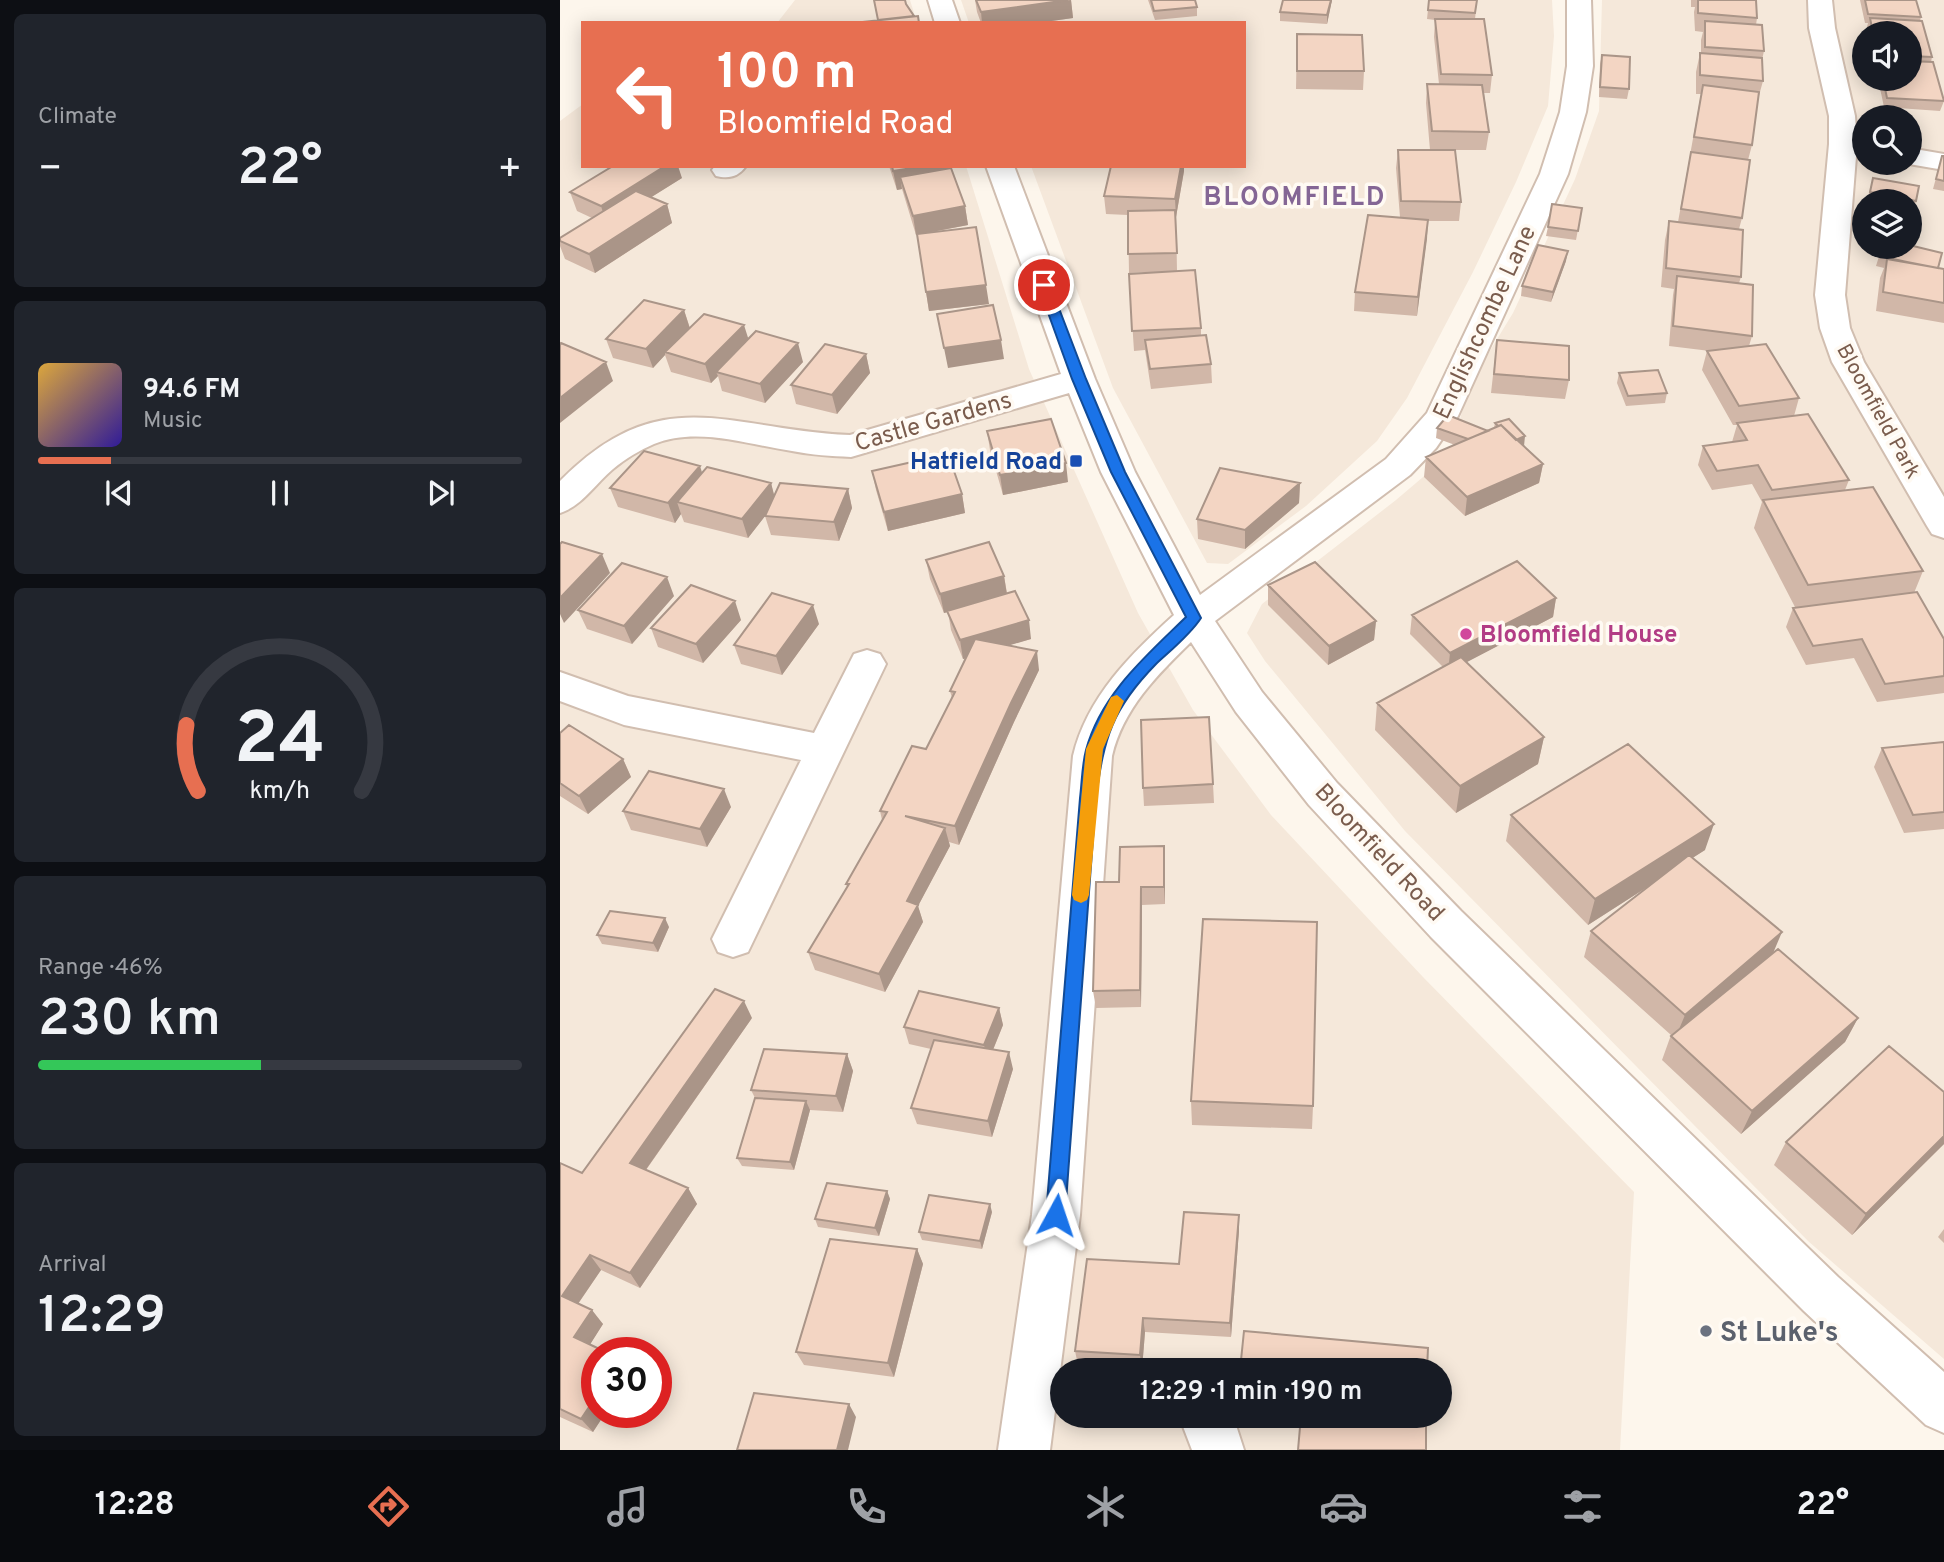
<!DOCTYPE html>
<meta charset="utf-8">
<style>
:root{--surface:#171b24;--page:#20242c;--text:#f1f3f6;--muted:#9ea1a6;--line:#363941;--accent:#e76f51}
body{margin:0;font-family:Overpass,sans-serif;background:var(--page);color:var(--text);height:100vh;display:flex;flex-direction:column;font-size:26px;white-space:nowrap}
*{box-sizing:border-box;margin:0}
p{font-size:23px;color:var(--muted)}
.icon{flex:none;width:38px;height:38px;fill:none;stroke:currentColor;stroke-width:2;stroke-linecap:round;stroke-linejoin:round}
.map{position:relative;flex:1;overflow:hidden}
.details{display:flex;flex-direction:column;gap:14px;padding:14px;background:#0d0f14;width:560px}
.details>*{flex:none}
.top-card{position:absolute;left:21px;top:21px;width:665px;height:147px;border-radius:0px;box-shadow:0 4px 18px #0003;background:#e76f51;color:#fff;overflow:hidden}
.tools{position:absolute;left:1292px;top:21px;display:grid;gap:14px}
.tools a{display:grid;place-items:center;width:70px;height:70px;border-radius:50%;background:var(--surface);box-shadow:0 4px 18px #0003;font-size:35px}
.speed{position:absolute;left:21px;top:1337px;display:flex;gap:14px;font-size:35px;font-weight:700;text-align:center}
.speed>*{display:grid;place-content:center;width:91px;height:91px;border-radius:50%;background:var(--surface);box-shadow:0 4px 18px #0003;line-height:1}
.speed .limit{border:10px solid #d22;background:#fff;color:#111}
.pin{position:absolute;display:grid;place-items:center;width:60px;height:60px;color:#fff;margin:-30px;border:4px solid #fff;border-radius:50%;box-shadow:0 2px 7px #0007}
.me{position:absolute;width:77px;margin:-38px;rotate:5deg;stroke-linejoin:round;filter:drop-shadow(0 0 5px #0008)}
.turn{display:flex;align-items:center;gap:24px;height:147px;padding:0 21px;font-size:32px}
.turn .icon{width:91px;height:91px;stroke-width:2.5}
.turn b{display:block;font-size:49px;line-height:60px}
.big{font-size:52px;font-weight:600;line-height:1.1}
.details .tile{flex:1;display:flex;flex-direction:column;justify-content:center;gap:10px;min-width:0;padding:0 24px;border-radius:10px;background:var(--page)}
.details .dial{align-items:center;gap:0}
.dial svg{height:182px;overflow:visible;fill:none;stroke:var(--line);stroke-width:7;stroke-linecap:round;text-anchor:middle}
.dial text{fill:var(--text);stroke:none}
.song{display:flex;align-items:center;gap:21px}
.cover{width:84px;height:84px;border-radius:10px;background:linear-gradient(135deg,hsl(40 70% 55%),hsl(250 70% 35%))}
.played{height:7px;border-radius:4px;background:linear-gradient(90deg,var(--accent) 15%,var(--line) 15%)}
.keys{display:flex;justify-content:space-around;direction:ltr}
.heat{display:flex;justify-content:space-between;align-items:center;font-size:38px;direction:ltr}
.charge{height:10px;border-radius:5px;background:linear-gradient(90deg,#34c759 46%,var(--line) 0)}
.trip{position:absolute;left:490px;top:1358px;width:402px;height:70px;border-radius:35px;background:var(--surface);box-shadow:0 4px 18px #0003;font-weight:600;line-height:70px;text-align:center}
.tab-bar{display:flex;height:112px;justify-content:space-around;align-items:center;background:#090b0e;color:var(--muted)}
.tab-bar .icon{width:49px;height:49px}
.tab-bar .current{color:var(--accent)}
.tab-bar b{font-size:32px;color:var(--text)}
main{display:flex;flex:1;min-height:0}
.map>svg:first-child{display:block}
</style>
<main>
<section class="details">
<div class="tile"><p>Climate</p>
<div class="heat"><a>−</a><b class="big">22°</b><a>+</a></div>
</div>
<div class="tile">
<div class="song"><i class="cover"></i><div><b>94.6 FM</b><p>Music</p></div></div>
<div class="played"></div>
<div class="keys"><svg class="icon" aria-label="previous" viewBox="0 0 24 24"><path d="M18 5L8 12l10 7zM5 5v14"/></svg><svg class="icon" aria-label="pause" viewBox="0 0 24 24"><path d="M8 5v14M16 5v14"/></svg><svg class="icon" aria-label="next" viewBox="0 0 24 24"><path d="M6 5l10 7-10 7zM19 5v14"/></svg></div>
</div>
<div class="tile dial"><svg viewBox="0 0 100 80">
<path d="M14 69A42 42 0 1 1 86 69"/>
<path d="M14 69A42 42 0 0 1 9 40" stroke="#e76f51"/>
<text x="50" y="56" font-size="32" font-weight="700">24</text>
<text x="50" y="72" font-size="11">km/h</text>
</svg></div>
<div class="tile"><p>Range · 46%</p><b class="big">230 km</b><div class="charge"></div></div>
<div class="tile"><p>Arrival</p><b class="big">12:29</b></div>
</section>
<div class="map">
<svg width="1384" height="1450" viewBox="0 0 1384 1450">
<rect width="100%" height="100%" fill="#fdf6ec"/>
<path fill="#f5e8da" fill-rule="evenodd" d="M235,0H350L357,23H217Z
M401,0H992L994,36L988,106L956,182L913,272L847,398L817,441L746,506L668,564L647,563L553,388L471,166H684V23H409Z
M1042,0H1384V1359L1248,1241L845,831L705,661L687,633L702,604L836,500L876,466L894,442L909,385L953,313L1015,179L1039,111ZM1304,33H1349V79H1304ZM1304,117H1349V163H1304ZM1304,201H1349V247H1304Z
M23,104V166H406L469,369L578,613L633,710L711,815L863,977L1074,1192L1060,1450H0V121ZM37,1353H96V1412H37ZM502,1370H880V1416H502Z"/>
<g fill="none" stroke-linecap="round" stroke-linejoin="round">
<g stroke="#d1beb0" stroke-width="4">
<path id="minor" d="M368,0H392L400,23H375Z
M1007,0H1031L1033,66L1026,112L1008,174L898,416L876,448L850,475L655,621L702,692L777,783L901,911L1278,1277L1384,1372V1433L1366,1425L1244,1311L871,937L749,805L676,712L631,642C597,675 563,709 552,756L520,1215L490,1450H438L472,1215L513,756C527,697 571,654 614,615L541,472L509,393L291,457C271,456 252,455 232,451C189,445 137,426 94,444C80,450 65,459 53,469C35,484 22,506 0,513V481C102,378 168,430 290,435L501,374L426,166H454L535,379L575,472L640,595L826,459L867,413L980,174L1000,112L1007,66Z
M1248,0H1272L1275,28L1295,116L1297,144L1285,295L1290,328L1304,362L1384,497V538L1372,534L1367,526L1272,362L1260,328L1255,295L1269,144V116L1249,28Z
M1349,148L1384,154V170L1343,163H1349Z
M155,166H186C178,177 169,179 156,176L152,170Z
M307,650L320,654L326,664L188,952L173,957L158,952L152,939L241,760L64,725L0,701V672L68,696L254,733L294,654Z
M619,1416H673L684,1450H632Z"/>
</g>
<use href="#minor" fill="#fff" fill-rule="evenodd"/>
</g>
<path fill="#d1b7a8" d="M415,0H511L513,18L477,23H421L417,12Z
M588,0H635L637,7V16L595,20Z
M723,0H772L767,24L720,21V12Z
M869,0H917L915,19L932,75L930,93H924L929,132L926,150H870L866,103L867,84H879L874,37L875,20L867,19Z
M1131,0H1196L1197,18L1196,25L1204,51L1202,60L1203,81L1198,99L1192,145L1188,160L1182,218L1179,229L1181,277L1179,283L1192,336L1189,346L1239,398L1234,416L1289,480L1285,490L1363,571L1354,593L1384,639V693L1317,702L1294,658L1246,665L1226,627L1233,608L1235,607L1194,528L1202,502L1192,484L1152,490L1138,465L1143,446L1172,442L1177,425H1173L1142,370L1147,351H1150L1109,346L1113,295L1114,289L1101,287L1105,240L1109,221L1118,222L1141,94H1136V72L1140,53H1141V40L1143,32L1135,31L1134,12L1135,7H1131Z
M1300,0H1356L1361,17L1360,21L1372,57L1371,62L1384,101L1380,111L1324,107L1318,79H1349V33H1308L1307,27L1308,23H1305Z
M737,34L804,71L803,90L736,89Z
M1042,55L1069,89L1067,99L1039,97L1040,64Z
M838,150L901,202L899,221H868L857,316L794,311L795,292L840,217L836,168Z
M1382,156H1384V191L1373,189Z
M329,166H386L405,206L408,225L367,233L429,304L369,311L357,234L356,235L342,189L337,190Z
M551,166H624V171L616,217L617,271L641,328V335L651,364L652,383L591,389L585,350L574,351L569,274L595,272L569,273L568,215L546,214L544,196Z
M122,178L91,197L107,204L112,223L35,273L5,259L0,246V238L32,218L17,211L10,192Z
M1313,178L1356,201L1353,211L1349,210V201H1307Z
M1022,208L1016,240L986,236L988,227Z
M1322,247L1378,268L1384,269V323L1316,311L1320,278L1324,268L1316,266Z
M1006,261L991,302L961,296L962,286Z
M124,310L130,328L188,339L243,362L205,403L162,391L158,376L151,383L111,372L105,355L93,368L53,358L46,339Z
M937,340L1009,380L1005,399L931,393Z
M306,354L310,373L277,414L236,404L231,385Z
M1059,373L1107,393L1105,403L1066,406L1057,383Z
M935,423L964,446L983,464L979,483L905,516L864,477L866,457L895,445L876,438L877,428L928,431L934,428Z
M427,431L508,482L443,495L430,450Z
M312,471L402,494L405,513L328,531L316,490Z
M142,472L211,483L214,496L288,489L292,508L279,541L211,535L205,516L188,538L124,522L121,514L115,523L58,507L50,488Z
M740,483L739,503L685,549L638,539L637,519Z
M366,560L444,576L447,593L471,639L449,645L479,670L454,722L399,845L389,842L390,846L358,906L363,922L325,992L255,970L248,952L287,887L286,884L322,820L320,811L366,749L392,698L390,691L406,659H403L391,630L388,612L384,613L370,579Z
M708,585L816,621L814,640L768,665L708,605Z
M114,596L72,644L27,629L18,610Z
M996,598L993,617L906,662L984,737L978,764L896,813L815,730L817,703L883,667L850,634L852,615Z
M181,620L143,663L98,647L91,628Z
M259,624L222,675L181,664L174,645Z
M0,733L63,759L71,777L28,814L0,796Z
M1384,742V829L1344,833L1314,767L1322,748Z
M653,784L654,803L584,806L583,788Z
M171,807L147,847L71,830L63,811Z
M951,815L1145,850L1132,858L1214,952L1298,1018L1285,1042L1181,1134L1102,1060L1111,1035L1024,957L1031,931L1095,882L1028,925L946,841Z
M604,846L605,864V904L582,905L581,1007L536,1008L533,991L559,882Z
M109,927L98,952L42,944L37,935Z
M439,1008L443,1025L433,1050L453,1069L432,1137L357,1124L351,1108L371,1049L349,1044L344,1027Z
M192,1018L86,1170L128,1188L137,1204L80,1288L41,1270L18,1304L43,1324L30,1344L37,1412H46L33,1432L0,1417V1163L22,1173Z
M287,1054L293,1071L283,1112L250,1110L234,1170L182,1166L177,1158L195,1098L191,1090Z
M1384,1092V1144L1292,1235L1214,1165L1226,1142Z
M631,1101L753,1106L752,1129L632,1125Z
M327,1191L330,1199L319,1236L258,1227L255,1219Z
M432,1212L422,1249L362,1240L359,1232Z
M1384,1229V1243L1378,1237Z
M679,1230L671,1337L585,1332L582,1369L518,1365L515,1351L619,1264Z
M357,1249L363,1264L334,1377L244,1365L236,1352Z"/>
<path fill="#aa9588" d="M511,0L513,18L477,23H422L421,12Z
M771,0H772L767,24V15Z
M105,166H118L122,178L47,225L41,206Z
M365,166H386L388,182L340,177L342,189L337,190L333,171Z
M621,166H624V171L616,217L615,199Z
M107,204L112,223L35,273L29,254Z
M405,206L408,225L356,235L353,216Z
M868,220L867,239L857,316L858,297Z
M1008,251L1006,261L991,302L993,292Z
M426,285L429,304L369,311L366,292Z
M124,310L130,329L105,352V355L93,368L86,349Z
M184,325L190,344L156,372L158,376L151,383L145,364Z
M441,340L444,359L388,368L384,348Z
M238,343L243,362L205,403L200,384Z
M306,354L310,373L277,414L272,395Z
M46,362L53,381L0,423V398Z
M965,436L964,446L952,441Z
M506,463L508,482L443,495L440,475Z
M983,464L979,483L905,516L907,497Z
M140,466L146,485L117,502L121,514L115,523L108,503Z
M211,483L216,502L188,538L182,519Z
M740,483L739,503L685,549V530Z
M288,489L292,508L279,541L274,522Z
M402,494L405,513L328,531L324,512Z
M42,554L50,573L4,623L0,614V598Z
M444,576L447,595L384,613L380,594Z
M107,577L114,596L72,644L64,626Z
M996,598L993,617L888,672L890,653Z
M175,601L181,620L143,663L136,644Z
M253,605L259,624L222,675L216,656Z
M469,620L471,639L403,659L400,640Z
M816,621L814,640L768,665L769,646Z
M477,651L479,670L454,722L399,845L395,826L451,703Z
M984,737L978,764L896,813L900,786Z
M63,759L71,777L28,814L19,796Z
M164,789L171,807L147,847L140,829Z
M1154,824L1145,850L1028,925L1035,899Z
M385,828L390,846L358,906L363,922L325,992L319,974L347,901Z
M604,846L605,864V904L604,887Z
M581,887L582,905L581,1007L580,990Z
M105,918L109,927L98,952L93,943Z
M1222,932L1211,958L1115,1039L1125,1015Z
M184,1001L192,1018L80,1178L70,1163Z
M439,1008L443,1025L428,1062L424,1045Z
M1298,1018L1285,1042L1181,1134L1192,1111Z
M449,1052L453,1069L432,1137L428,1121Z
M287,1054L293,1071L283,1112L276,1096Z
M246,1101L250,1110L234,1170L230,1162Z
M1384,1136V1144L1292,1235L1306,1214Z
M128,1188L137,1204L80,1288L70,1273Z
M327,1191L330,1199L319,1236L315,1228Z
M430,1204L432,1212L422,1249L420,1241Z
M679,1215V1230L671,1337L670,1323Z
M357,1249L363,1264L334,1377L328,1363Z
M30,1255L41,1270L13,1311L2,1296Z
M32,1310L43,1324L26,1351L14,1337Z
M583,1318L585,1332L582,1369L580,1355Z
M37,1395V1412H46L33,1432L21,1419Z
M289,1404L296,1417L288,1450H277Z"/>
<path fill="#f3d5c3" stroke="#aa9588" stroke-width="2" d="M314,0H345L346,4L354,16L318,20Z
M416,0H508L421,12Z
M591,0H635L637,7L594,11Z
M723,0H771L767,15L720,12Z
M869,0H917L915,13L868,10Z
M1138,0H1196L1197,18L1138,13Z
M1305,0H1356L1361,17L1308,14Z
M358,16L359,23H293Z
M1310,18L1362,21L1372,57L1349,56V33H1313Z
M875,19H924L932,75L881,74Z
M1145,21L1202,25L1204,51L1145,47Z
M737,34L802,35L804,71H737Z
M1140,53L1202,58L1203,81L1140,75Z
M1042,55L1070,57L1069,89L1040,87Z
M1349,61L1373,62L1384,101L1327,98L1323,79H1349Z
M867,84L922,85L929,132L872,131Z
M1143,85L1199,92L1192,145L1134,137Z
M838,150H895L901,202L841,201Z
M1131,152L1190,160L1182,218L1121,209Z
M1382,156H1384V181L1376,179Z
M53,166H105L41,206L10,192Z
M332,166H365L333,171Z
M551,166H621L615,199L544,196Z
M391,168L405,206L353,216L340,177Z
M1313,178L1359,186L1356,201L1310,192Z
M76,191L107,204L29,254L0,241V238Z
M992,204L1022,208L1018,231L988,227Z
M615,210L617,253L568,254V211Z
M808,215L868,220L858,297L795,292Z
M1109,221L1183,230L1181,277L1106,268Z
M416,227L426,285L366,292L357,234Z
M978,245L1008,251L993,292L962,286Z
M1349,245L1382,253L1378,268L1347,262L1319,256L1322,247H1349Z
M1327,259L1384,269V303L1323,292Z
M635,270L641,328L572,331L569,274Z
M1117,276L1193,285L1192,336L1113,326Z
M84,300L124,310L86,349L46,339Z
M433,305L441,340L384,348L377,314Z
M144,314L184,325L145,364L105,352Z
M196,331L238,343L200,384L156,372Z
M646,335L651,364L590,369L585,340Z
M937,340L1009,346V380L934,374Z
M1,343L46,362L0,398V344Z
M265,344L306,354L272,395L231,385Z
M1206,344L1239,398L1179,406L1147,351Z
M1098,370L1107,393L1068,396L1059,373Z
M1248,414L1289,480L1212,490L1198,465L1157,471L1143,446L1187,440L1177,423Z
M888,415L928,431L908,439L877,428Z
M491,419L506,463L440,475L427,431Z
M949,419L965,436L956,440L941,425L938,426L935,423Z
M941,425L983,464L907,497L866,457Z
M84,451L140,466L108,503L50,488Z
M388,454L402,494L324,512L312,471Z
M147,467L211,483L182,519L117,502Z
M660,468L740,483L685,530L637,519Z
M220,483L288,489L274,522L205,516Z
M1313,487L1363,571L1248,585L1203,500Z
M2,542L42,554L0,598V544Z
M429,542L444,576L380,594L366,560Z
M957,561L996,598L890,653L852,615Z
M755,562L816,621L769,646L708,585Z
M62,563L107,577L64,626L18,610Z
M131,585L175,601L136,644L91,628Z
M455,591L469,620L400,640L387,611Z
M1357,592L1384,639V676L1325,684L1302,639L1253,646L1233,608Z
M212,593L253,605L216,656L174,645Z
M415,639L477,651L451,703L395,826L345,816L385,828L347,901L358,905L319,974L248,952L289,884H286L327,812L320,811L352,746L366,749L395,692L390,691Z
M901,657L984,737L900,786L817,703Z
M649,717L653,784L583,788L581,720Z
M9,725L63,759L19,796L0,783V733Z
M1384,742V812L1353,815L1322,748Z
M1068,744L1154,824L1035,899L951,815Z
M89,771L164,789L140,829L63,811Z
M604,846V887H581L580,990L533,991L536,882H559L560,847Z
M1129,855L1222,932L1125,1015L1031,931Z
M50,911L105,918L93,943L37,935Z
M643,919L757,922L753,1106L631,1101Z
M1218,949L1298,1018L1192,1111L1111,1036Z
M155,989L184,1001L70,1163L128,1188L70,1273L30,1255L2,1296L32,1310L14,1337L48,1353H37V1395L21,1419L0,1409V1163L22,1173Z
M359,991L439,1008L424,1045L344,1027Z
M374,1040L449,1052L428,1121L351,1108Z
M1329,1046L1384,1092V1136L1306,1214L1226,1142Z
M204,1049L287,1054L276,1096L191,1090Z
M195,1098L246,1101L230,1162L177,1158Z
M267,1183L327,1191L315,1228L255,1219Z
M369,1195L430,1204L420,1241L359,1232Z
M624,1212L679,1215L670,1323L583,1318L580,1355L515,1351L527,1259L619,1264Z
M270,1239L357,1249L328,1363L236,1352Z
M684,1331L868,1348L867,1370H680Z
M194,1393L289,1404L277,1450H177Z
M741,1416H866V1450H738Z"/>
<path fill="#1a73e8" stroke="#114b97" stroke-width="2" d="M484,281L490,285L526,379L565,472L641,618C630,635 611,650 596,664C552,709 544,737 536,798L505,1215L503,1222L496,1225L489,1222L486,1215L520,798C522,782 522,765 526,750C541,694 586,656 626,617L551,472L512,379L478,285Z"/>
<path fill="#f59e0b" d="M557,695L564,701L543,749L529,895L527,900L521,903L514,900L512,895L526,749L551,697Z"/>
<rect fill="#1a4fb4" stroke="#fffaf3" stroke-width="2.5" x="509" y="454" width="14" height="14" rx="3.5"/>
<circle fill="#d1479c" stroke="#fffaf3" stroke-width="2.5" cx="906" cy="634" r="7"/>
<circle fill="#6b7280" stroke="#fffaf3" stroke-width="2.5" cx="1146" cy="1331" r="7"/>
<g text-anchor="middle" stroke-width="7" stroke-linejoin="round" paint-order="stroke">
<g font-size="21" fill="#7a5c4d" stroke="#fffaf3">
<text transform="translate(1319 411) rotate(61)" y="7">Bloomfield Park</text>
</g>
<g font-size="24" fill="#7a5c4d" stroke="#fffaf3">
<text transform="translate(924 322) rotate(-65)" y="8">Englishcombe Lane</text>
<text transform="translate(373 421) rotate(-16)" y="8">Castle Gardens</text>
<text transform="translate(820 852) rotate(47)" y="8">Bloomfield Road</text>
</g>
<g font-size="24" font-weight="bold" fill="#164399" stroke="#fffaf3" text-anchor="end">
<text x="502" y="469">Hatfield Road</text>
</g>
<g font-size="24" font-weight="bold" fill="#b23c85" stroke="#fffaf3" text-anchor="start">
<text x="920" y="642">Bloomfield House</text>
</g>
<g font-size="26" font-weight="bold" letter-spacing="2" fill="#846695" stroke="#fffaf3">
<text x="735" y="205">BLOOMFIELD</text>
</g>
<g font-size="28" font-weight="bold" fill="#5b616d" stroke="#fffaf3" text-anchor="start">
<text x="1160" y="1341">St Luke's</text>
</g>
</g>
</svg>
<div class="tools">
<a><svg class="icon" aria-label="sound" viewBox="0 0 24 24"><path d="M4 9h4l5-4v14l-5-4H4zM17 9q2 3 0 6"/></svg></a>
<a><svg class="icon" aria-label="search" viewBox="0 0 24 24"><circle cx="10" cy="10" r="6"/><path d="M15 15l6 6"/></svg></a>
<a><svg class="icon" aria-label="layers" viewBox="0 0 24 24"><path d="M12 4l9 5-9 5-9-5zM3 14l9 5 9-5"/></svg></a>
</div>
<div class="speed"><div class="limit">30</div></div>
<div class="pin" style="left:484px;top:285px;background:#d93025"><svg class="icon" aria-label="arrive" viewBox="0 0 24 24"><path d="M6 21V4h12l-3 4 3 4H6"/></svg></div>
<svg class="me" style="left:496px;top:1215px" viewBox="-20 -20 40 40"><path d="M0-17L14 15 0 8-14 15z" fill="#1a73e8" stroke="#fff" stroke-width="4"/></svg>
<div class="trip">12:29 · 1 min · 190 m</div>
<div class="top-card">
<div class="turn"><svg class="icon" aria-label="left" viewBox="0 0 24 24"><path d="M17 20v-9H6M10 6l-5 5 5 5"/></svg><div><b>100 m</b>Bloomfield Road</div></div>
</div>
</div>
</main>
<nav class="tab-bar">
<b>12:28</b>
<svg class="icon current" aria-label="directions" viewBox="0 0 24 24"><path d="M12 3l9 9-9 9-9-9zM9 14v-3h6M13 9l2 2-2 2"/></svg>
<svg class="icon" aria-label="music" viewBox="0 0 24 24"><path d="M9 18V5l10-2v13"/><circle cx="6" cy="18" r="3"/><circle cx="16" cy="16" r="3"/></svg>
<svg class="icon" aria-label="phone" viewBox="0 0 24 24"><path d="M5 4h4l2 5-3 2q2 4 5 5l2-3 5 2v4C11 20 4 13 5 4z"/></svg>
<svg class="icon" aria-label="climate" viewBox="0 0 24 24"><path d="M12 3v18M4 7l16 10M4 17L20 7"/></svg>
<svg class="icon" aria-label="car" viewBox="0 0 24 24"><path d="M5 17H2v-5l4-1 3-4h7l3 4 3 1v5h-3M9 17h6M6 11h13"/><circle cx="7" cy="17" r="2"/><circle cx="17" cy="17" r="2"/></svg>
<svg class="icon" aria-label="filters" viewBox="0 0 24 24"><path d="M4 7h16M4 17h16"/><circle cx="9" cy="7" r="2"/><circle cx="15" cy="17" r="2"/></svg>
<b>22°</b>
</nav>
